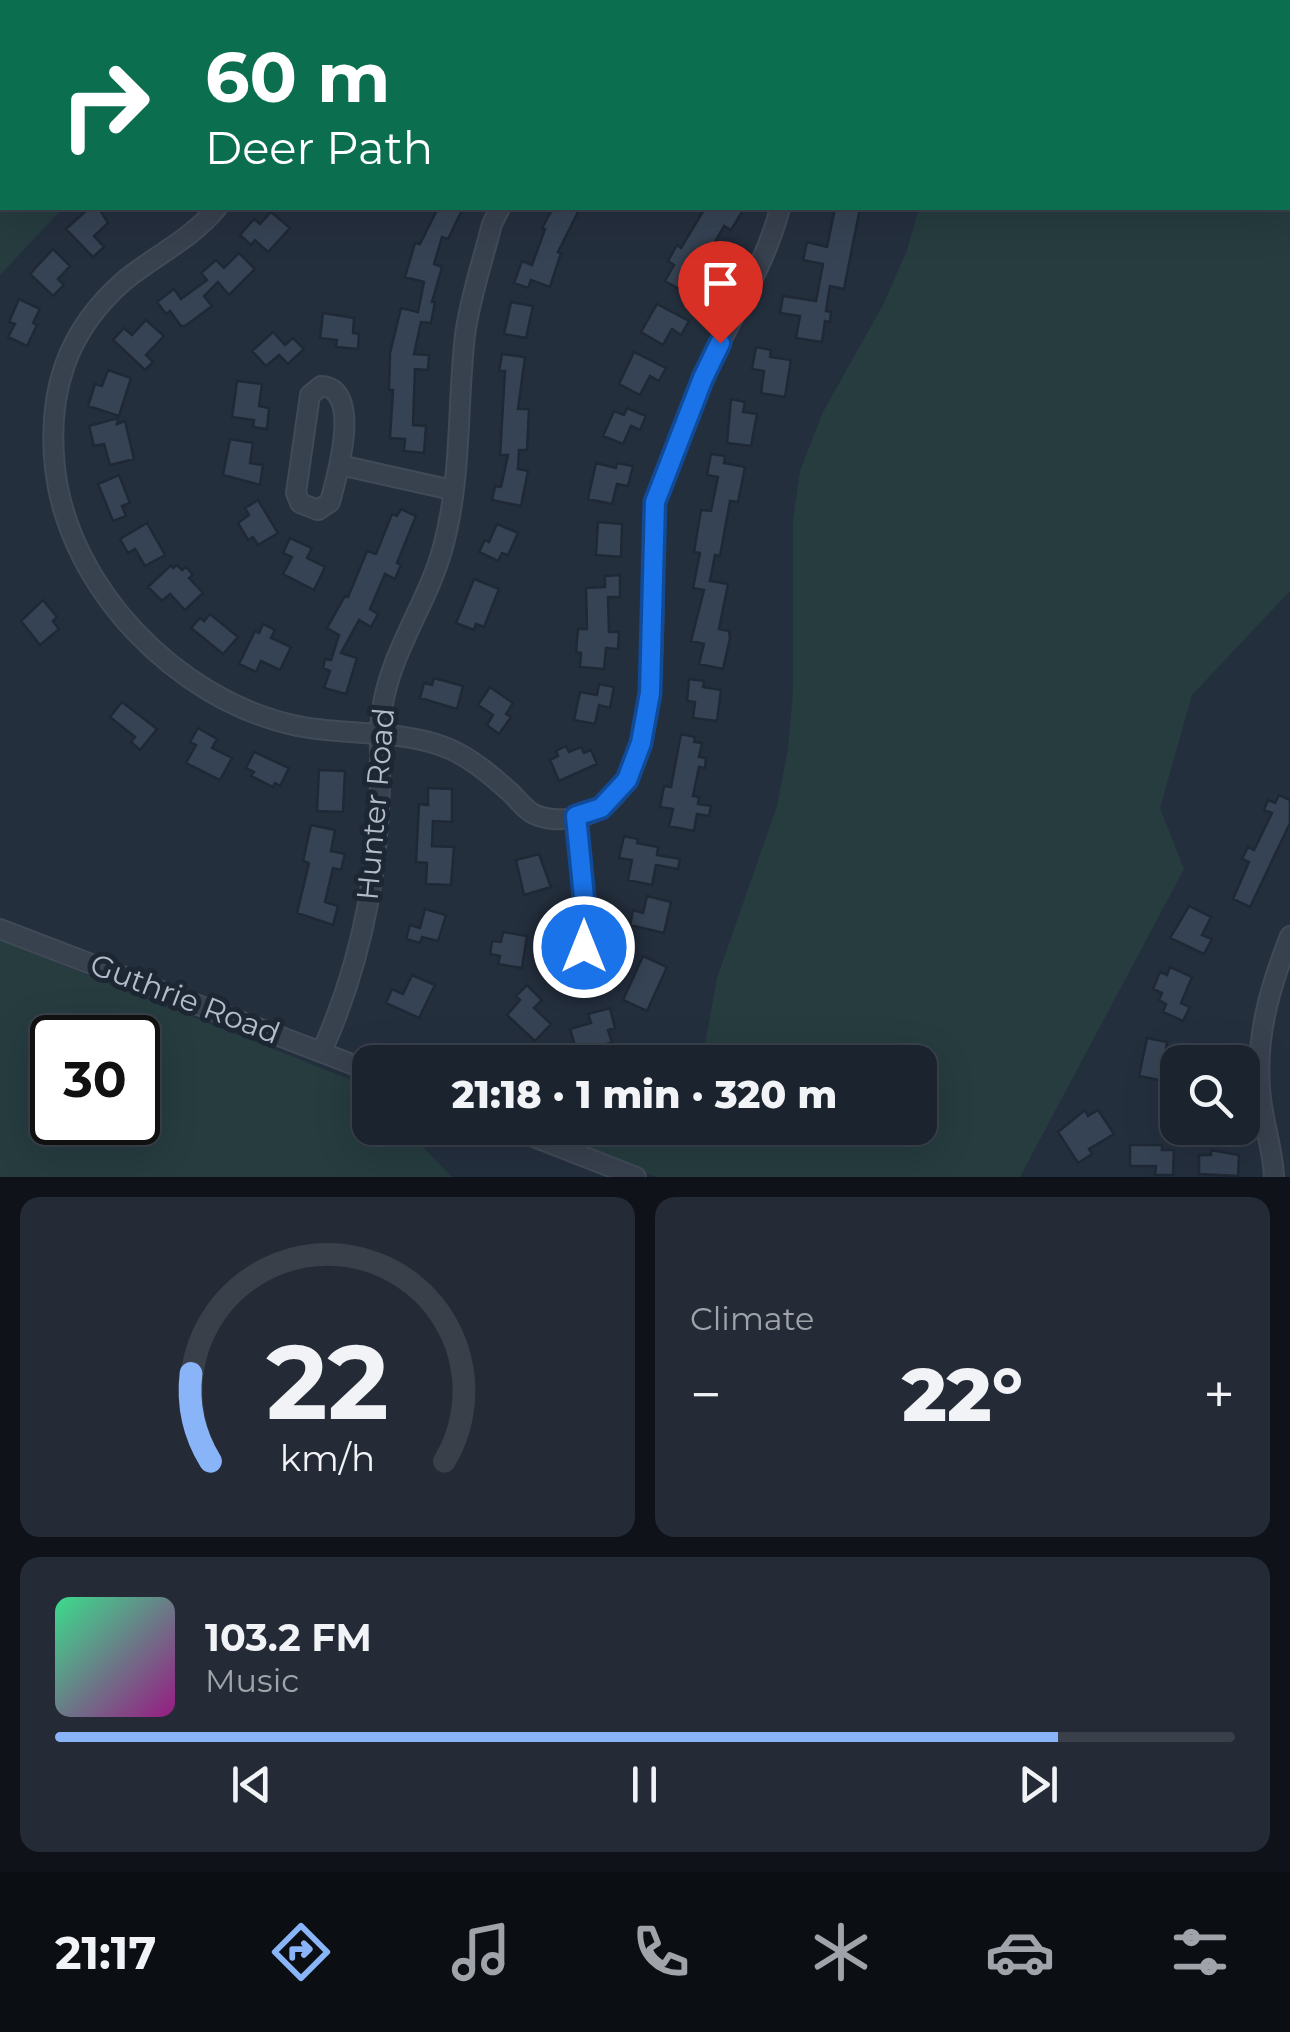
<!DOCTYPE html>
<meta charset="utf-8">
<style>
:root{--surface:#1b232e;--page:#242b36;--text:#f1f3f6;--muted:#a0a4aa;--line:#39404a;--accent:#8ab4f8}
body{margin:0;font-family:Montserrat,sans-serif;background:var(--page);color:var(--text);height:100vh;display:flex;flex-direction:column;font-size:38px;white-space:nowrap}
*{box-sizing:border-box;margin:0}
p{font-size:32px;color:var(--muted)}
.icon{flex:none;width:55px;height:55px;fill:none;stroke:currentColor;stroke-width:2;stroke-linecap:round;stroke-linejoin:round}
.map{position:relative;height:1177px;overflow:hidden}
.details{display:flex;flex-direction:column;gap:20px;padding:20px;background:#0f1319;flex:1}
.details>*{flex:none}
.hud{position:absolute;left:0px;top:0px;width:1290px;height:210px;box-shadow:0 10px 40px #0002,0 0 0 2px var(--line);background:#0b6e4f;color:#fff;overflow:hidden}
.controls{position:absolute;left:1160px;top:1045px;display:grid;gap:20px}
.controls a{display:grid;place-items:center;width:100px;height:100px;border-radius:20px;background:var(--surface);box-shadow:0 10px 40px #0002,0 0 0 2px var(--line);font-size:50px}
.speed{position:absolute;left:30px;top:1015px;display:flex;gap:20px;font-size:50px;font-weight:700;text-align:center}
.speed>*{display:grid;place-content:center;width:130px;height:130px;border-radius:50%;background:var(--surface);box-shadow:0 10px 40px #0002,0 0 0 2px var(--line);line-height:1}
.speed .limit{border:5px solid #111;border-radius:15px;background:#fff;color:#111}
.pin{position:absolute;display:grid;place-items:center;width:85px;height:85px;color:#fff;margin:-102px -42px;border-radius:50% 50% 50% 0;rotate:-45deg;box-shadow:0 0 10px #0007}
.pin .icon{rotate:45deg}
.me{position:absolute;width:110px;margin:-55px;rotate:0deg;stroke-linejoin:round;filter:drop-shadow(0 0 8px #0008)}
.turn{display:flex;align-items:center;gap:35px;height:210px;padding:0 40px;font-size:45px}
.turn .icon{width:130px;height:130px;stroke-width:2.5}
.turn b{display:block;font-size:70px;line-height:85px}
.big{font-size:75px;font-weight:800;line-height:1.1}
.details .widget{flex:1;display:flex;flex-direction:column;justify-content:center;gap:15px;min-width:0;padding:0 35px;border-radius:20px;background:var(--page)}
.details .dial{align-items:center;gap:0}
.dial svg{height:260px;overflow:visible;fill:none;stroke:var(--line);stroke-width:7;stroke-linecap:round;text-anchor:middle}
.dial text{fill:var(--text);stroke:none}
.song{display:flex;align-items:center;gap:30px}
.cover{width:120px;height:120px;border-radius:15px;background:linear-gradient(135deg,hsl(150 70% 55%),hsl(310 70% 35%))}
.played{height:10px;border-radius:5px;background:linear-gradient(90deg,var(--accent) 85%,var(--line) 85%)}
.keys{display:flex;justify-content:space-around;direction:ltr}
.heat{display:flex;justify-content:space-between;align-items:center;font-size:55px;direction:ltr}
.details .tiles{flex:1;display:grid;gap:20px;grid-template-columns:1fr 1fr}
.widget:last-child{grid-column:span 2}
.trip{position:absolute;left:352px;top:1045px;width:585px;height:100px;border-radius:20px;background:var(--surface);box-shadow:0 10px 40px #0002,0 0 0 2px var(--line);font-weight:800;line-height:100px;text-align:center}
.tabs{display:flex;height:160px;justify-content:space-around;align-items:center;background:#0b0e12;color:var(--muted)}
.tabs .icon{width:70px;height:70px}
.tabs .on{color:var(--accent)}
.tabs b{font-size:45px;color:var(--text)}
.map>svg:first-child{display:block}
</style>
<div class="map">
<svg width="1290" height="1177" viewBox="0 0 1290 1177">
<rect width="100%" height="100%" fill="#242f3e"/>
<path fill="#263c3f" fill-rule="evenodd" d="M0,0H398L2,2V208H63L0,275Z
M998,0H1290V591L1192,695L1160,808L1184,869L1020,1177H656L538,1130L544,1128H920V1062H688L703,1055L717,978L777,806L788,749L793,692V519L800,471L823,412L884,303L907,250L919,208H1288V2H996Z
M0,940L366,1086L370,1091V1128H405L452,1177H0ZM52,1038H138V1122H52Z"/>
<path fill="#364354" stroke="#1f2835" stroke-width="2.5" d="M89,208H99L108,223L94,236L104,247L93,257L66,229Z
M438,208H463L448,239L442,237L434,264L442,267L432,302H435L431,323L421,322L414,354L429,355L428,370L415,369L413,425L426,426L424,453L404,451L405,439L390,438L393,390H389L390,353L401,308L418,312L424,282L405,277L415,243L420,244Z
M553,208H580L558,252L561,253L550,287L531,280L528,288L514,283L522,261L532,265L545,229L542,228Z
M705,208H735L742,212L731,230L724,226L708,255L720,261L709,280L698,275L688,294L665,281L674,265L668,261L677,245L681,248Z
M835,208H860L844,289L830,286L826,311L831,312L830,322L825,321L822,342L796,338L800,316L780,313L783,296L816,301L823,264L803,260L807,242L827,247Z
M271,212L290,228L268,252L255,240L251,245L240,235L254,219L260,224Z
M53,249L70,266L58,279L64,285L53,296L30,274Z
M239,253L255,269L229,295L218,282L204,296L212,306L185,326H181L170,311L166,314L157,302L174,289L181,299L207,280L201,273L216,260L224,268Z
M19,299L40,309L33,323L37,325L27,346L8,337L15,324L9,322Z
M511,302L533,306L526,338L504,334Z
M657,304L689,321L681,335L672,329L663,345L641,332Z
M323,313L354,318L353,333L359,334L358,349L336,347L337,340L320,338Z
M146,320L164,336L146,355L153,362L145,370L113,340L124,328L132,335Z
M273,332L285,345L293,338L304,349L288,364L279,355L266,366L252,351Z
M756,347L771,350L770,357L791,360L785,397L761,393L764,371L752,369Z
M634,352L666,368L659,381L650,376L640,395L619,384Z
M502,354L525,357L518,409H529L527,450H519L518,469L528,471L521,506L492,500L495,486L501,487L508,455H500L505,371H499Z
M108,370L131,378L119,416L88,406L95,384L102,386Z
M237,381L262,384L259,406L269,408L267,429L253,427L254,420L232,417Z
M731,399L745,402L743,412L757,414L751,446L727,443Z
M627,408L646,416L640,430L631,426L623,444L603,436L614,411L624,415Z
M118,418L117,424L125,421L134,459L110,465L104,444L94,446L89,426Z
M230,439L253,443L250,463L263,465L260,485L223,475Z
M711,454L725,456L724,463L745,467L738,502L730,501L720,556L715,555L710,581L728,584L719,629L729,631L730,638L723,669L699,664L704,644L691,641L704,590L693,588L700,553L694,552L701,510L711,511L718,477L707,475Z
M596,463L616,468L617,463L633,466L628,486L617,484L612,504L588,499Z
M119,475L130,503L122,506L126,516L113,521L98,484Z
M258,500L278,533L258,545L253,537L248,540L238,523L249,515L245,508Z
M401,509L416,516L397,563L401,565L395,579L385,574L370,609L378,614L371,627L359,620L341,653L357,658L346,694L324,688L330,671L323,668L325,659L331,660L339,635L327,628L345,596L348,597L367,551L376,554L392,514L397,516Z
M598,522L622,524L621,557L596,555Z
M147,523L165,555L145,566L135,549L128,553L120,539Z
M497,524L518,533L508,555L502,553L498,561L479,552L485,540L489,542Z
M290,538L312,548L307,558L325,567L314,590L283,574L292,557L283,553Z
M171,565L173,568L177,565L182,570L186,567L193,575L189,578L203,593L185,610L170,594L162,601L148,587Z
M620,575V597H608L609,632H619L618,649L606,648L604,669L580,667L581,653L576,652L578,629H587L586,588L605,587V576Z
M474,579L499,589L484,627L476,624L474,630L456,623Z
M43,600L57,617L53,621L59,629L40,645L21,621Z
M210,614L238,637L223,654L191,628L200,618L204,621Z
M263,624L275,630L271,638L291,647L280,670L261,661L256,672L239,664L255,631L259,633Z
M434,678L463,686L457,709L420,698L424,683L432,685Z
M689,679L704,681L703,687L721,690L717,721L693,718L695,702L687,701Z
M599,684L614,687L610,708L599,705L595,724L574,720L580,692L597,695Z
M490,687L513,703L506,714L511,717L499,734L487,725L493,715L478,705Z
M122,702L157,729L140,750L131,742L135,737L110,717Z
M198,728L217,739L212,748L232,758L220,780L186,763L196,745L190,742Z
M681,734L695,737L694,742L702,743L699,757L706,758L705,768L699,767L693,796L699,797L698,804L711,806L709,816L697,814L694,831L669,826L673,809L660,807L664,786L671,787Z
M566,746L569,752L581,747L584,753L591,750L597,764L559,781L550,760L558,756L556,751Z
M254,752L289,768L280,786L275,783L273,787L251,776L254,772L246,768Z
M319,770L345,771L343,812L317,811Z
M428,788L452,789V822L433,821L432,846L454,847L451,885L426,884L427,863L416,862L419,804L428,805Z
M1279,795L1290,800V823L1250,907L1233,899L1249,862L1242,859L1248,847L1254,850L1272,813L1264,810L1268,800L1275,803Z
M311,825L335,830L331,851L345,854L341,870L333,868L325,902L338,906L333,925L297,913L309,863L303,861Z
M624,836L638,839L637,843L658,847L657,855L680,859L678,869L656,865L652,885L628,880L632,860L619,858Z
M539,854L551,887L524,895L516,860Z
M647,896L671,902L664,933L630,925L633,910L643,913Z
M1189,906L1211,917L1202,935L1212,939L1204,954L1170,938Z
M425,909L446,915L438,941L422,937L420,943L406,939L410,925L420,928Z
M503,932L527,936L522,968L498,964L500,956L490,954L492,941L501,942Z
M643,956L667,967L647,1011L623,1000Z
M1170,967L1192,977L1181,1003L1190,1007L1183,1021L1163,1012L1166,1004L1159,1000L1162,993L1153,989L1160,972L1167,975Z
M412,975L435,985L419,1018L386,1003L392,989L403,994Z
M527,985L542,1000L534,1008L551,1024L535,1041L507,1015L520,1000L516,996Z
M610,1008L615,1028L608,1030L612,1042L578,1055L570,1029L591,1023L588,1014Z
M1147,1038L1167,1042L1163,1066L1172,1068L1169,1082L1139,1076Z
M1085,1110L1088,1116L1098,1110L1114,1134L1089,1149L1092,1154L1078,1163L1058,1132Z
M1130,1145H1162V1150H1174L1173,1175H1155L1156,1166H1130Z
M1211,1150L1239,1155L1238,1176L1199,1174V1155H1211Z"/>
<g fill="none" stroke-linecap="round" stroke-linejoin="round">
<g stroke="#414a57" stroke-width="22">
<path id="minor" d="M803,0V2
M589,2L590,0
M217,208C191,239 156,255 125,280C66,331 47,393 55,468C68,588 177,699 293,725C341,736 396,729 442,746C468,755 491,775 511,793C518,800 527,812 536,815C555,823 584,819 601,808C663,768 652,610 654,543C654,530 653,514 655,501C659,486 668,469 673,454C683,428 692,401 704,376C729,320 765,267 780,208
M321,386C363,388 337,476 330,502L318,510L300,503L296,493L310,395Z
M340,465L452,490
M576,816L586,918L579,961
M0,929L370,1071
M322,1051C360,966 378,879 380,786C381,761 378,735 382,710C390,652 428,603 443,547C462,478 457,405 465,335C470,298 483,260 492,224L500,208
M511,1128L636,1177
M1274,1177C1273,1150 1264,1125 1261,1099C1254,1041 1269,989 1290,936"/>
</g>
<use href="#minor" stroke="#38414e" stroke-width="18"/>
</g>
<g fill="none" stroke-linecap="round" stroke-linejoin="round">
<g stroke="#114b97" stroke-width="25">
<path id="route" d="M584,947L586,918L576,816L601,808L627,780L641,743L650,693L655,502L703,378L720,343"/>
</g>
<use href="#route" stroke="#1a73e8" stroke-width="18"/>
</g>
<g text-anchor="middle" stroke-width="10" stroke-linejoin="round" paint-order="stroke">
<g font-size="30" fill="#b4bcc9" stroke="#1d2633">
<text transform="translate(376 804) rotate(-85)" y="10">Hunter Road</text>
<text transform="translate(185 999) rotate(21)" y="10">Guthrie Road</text>
</g>
</g>
</svg>
<div class="controls">
<a><svg class="icon" aria-label="search" viewBox="0 0 24 24"><circle cx="10" cy="10" r="6"/><path d="M15 15l6 6"/></svg></a>
</div>
<div class="speed"><div class="limit">30</div></div>
<div class="pin" style="left:720px;top:343px;background:#d93025"><svg class="icon" aria-label="arrive" viewBox="0 0 24 24"><path d="M6 21V4h12l-3 4 3 4H6"/></svg></div>
<svg class="me" style="left:584px;top:947px" viewBox="-20 -20 40 40"><circle r="17" fill="#1a73e8" stroke="#fff" stroke-width="3"/><path d="M0-11L8 9 0 5-8 9z" fill="#fff"/></svg>
<div class="trip">21:18 · 1 min · 320 m</div>
<div class="hud">
<div class="turn"><svg class="icon" aria-label="right" viewBox="0 0 24 24"><path d="M7 20v-9h11M14 6l5 5-5 5"/></svg><div><b>60 m</b>Deer Path</div></div>
</div>
</div>
<section class="details">
<div class="tiles">
<div class="widget dial"><svg viewBox="0 0 100 80">
<path d="M14 69A42 42 0 1 1 86 69"/>
<path d="M14 69A42 42 0 0 1 8 42" stroke="#8ab4f8"/>
<text x="50" y="56" font-size="32" font-weight="700">22</text>
<text x="50" y="72" font-size="11">km/h</text>
</svg></div>
<div class="widget"><p>Climate</p>
<div class="heat"><a>−</a><b class="big">22°</b><a>+</a></div>
</div>
<div class="widget">
<div class="song"><i class="cover"></i><div><b>103.2 FM</b><p>Music</p></div></div>
<div class="played"></div>
<div class="keys"><svg class="icon" aria-label="previous" viewBox="0 0 24 24"><path d="M18 5L8 12l10 7zM5 5v14"/></svg><svg class="icon" aria-label="pause" viewBox="0 0 24 24"><path d="M8 5v14M16 5v14"/></svg><svg class="icon" aria-label="next" viewBox="0 0 24 24"><path d="M6 5l10 7-10 7zM19 5v14"/></svg></div>
</div>
</div>
</section>
<nav class="tabs">
<b>21:17</b>
<svg class="icon on" aria-label="directions" viewBox="0 0 24 24"><path d="M12 3l9 9-9 9-9-9zM9 14v-3h6M13 9l2 2-2 2"/></svg>
<svg class="icon" aria-label="music" viewBox="0 0 24 24"><path d="M9 18V5l10-2v13"/><circle cx="6" cy="18" r="3"/><circle cx="16" cy="16" r="3"/></svg>
<svg class="icon" aria-label="phone" viewBox="0 0 24 24"><path d="M5 4h4l2 5-3 2q2 4 5 5l2-3 5 2v4C11 20 4 13 5 4z"/></svg>
<svg class="icon" aria-label="climate" viewBox="0 0 24 24"><path d="M12 3v18M4 7l16 10M4 17L20 7"/></svg>
<svg class="icon" aria-label="car" viewBox="0 0 24 24"><path d="M5 17H2v-5l4-1 3-4h7l3 4 3 1v5h-3M9 17h6M6 11h13"/><circle cx="7" cy="17" r="2"/><circle cx="17" cy="17" r="2"/></svg>
<svg class="icon" aria-label="filters" viewBox="0 0 24 24"><path d="M4 7h16M4 17h16"/><circle cx="9" cy="7" r="2"/><circle cx="15" cy="17" r="2"/></svg>
</nav>
